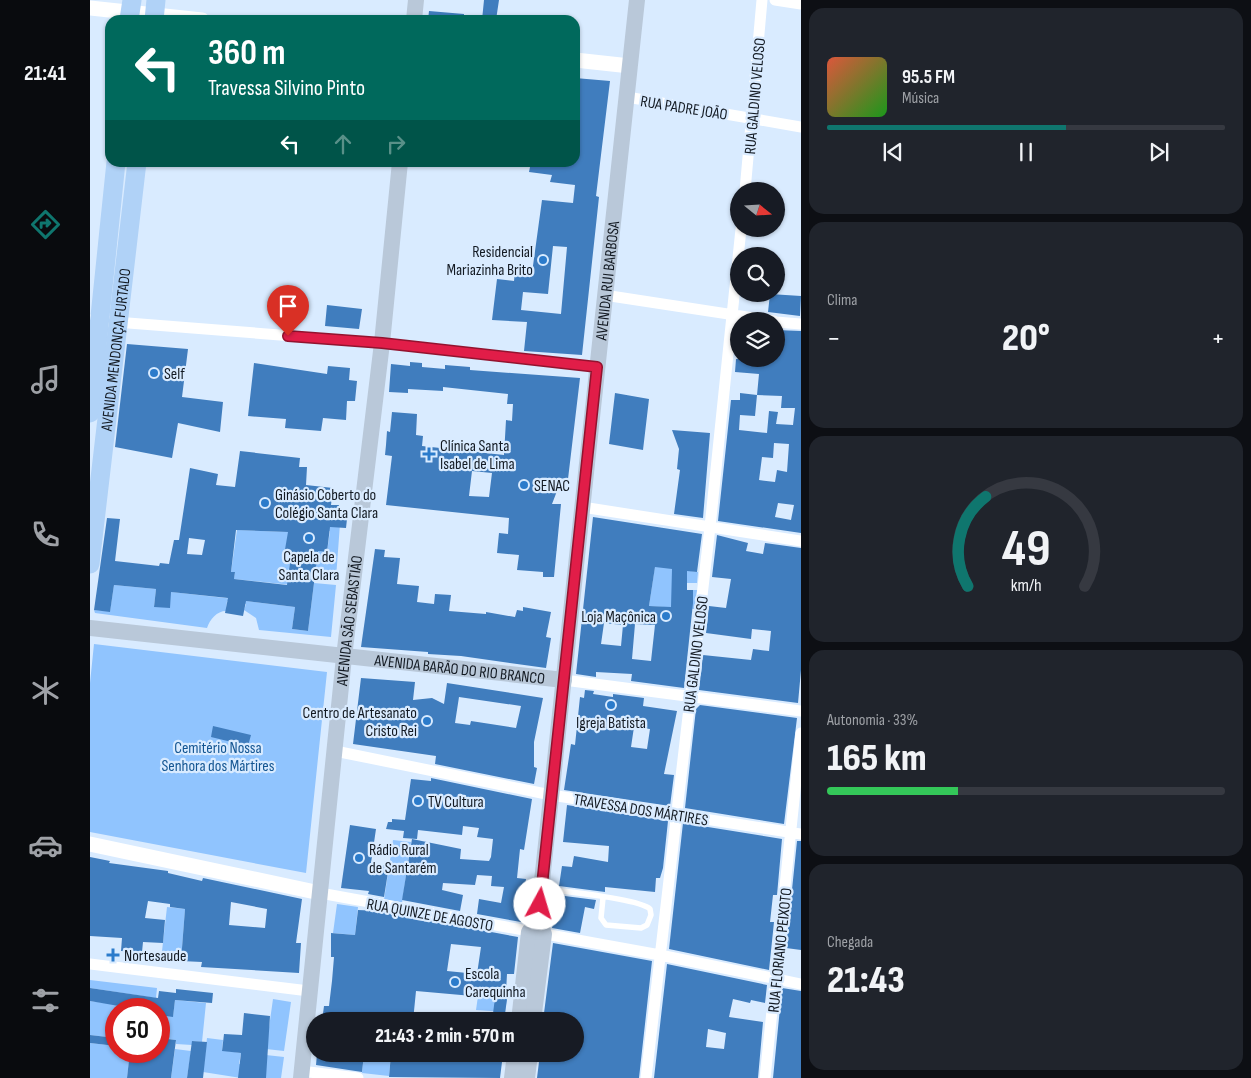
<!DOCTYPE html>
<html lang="pt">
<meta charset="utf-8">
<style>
:root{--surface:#171b24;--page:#20242c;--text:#f1f3f6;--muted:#9ea1a6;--line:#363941;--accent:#0f766e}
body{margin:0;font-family:"Sofia Sans Condensed",sans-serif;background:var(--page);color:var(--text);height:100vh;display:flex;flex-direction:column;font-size:19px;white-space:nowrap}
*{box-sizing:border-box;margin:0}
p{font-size:16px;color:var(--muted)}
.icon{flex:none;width:28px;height:28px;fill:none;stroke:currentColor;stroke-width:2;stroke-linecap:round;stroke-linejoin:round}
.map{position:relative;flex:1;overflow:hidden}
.details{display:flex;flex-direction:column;gap:8px;padding:8px;background:#0d0f14;width:450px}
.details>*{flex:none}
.guide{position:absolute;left:15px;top:15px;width:475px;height:152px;border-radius:15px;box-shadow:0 1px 4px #0004;background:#00695c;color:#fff;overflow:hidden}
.needle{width:32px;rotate:108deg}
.buttons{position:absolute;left:640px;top:182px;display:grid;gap:10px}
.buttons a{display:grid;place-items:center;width:55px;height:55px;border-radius:50%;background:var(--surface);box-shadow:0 1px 4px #0004;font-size:25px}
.speed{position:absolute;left:15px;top:998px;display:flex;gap:10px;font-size:25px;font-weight:700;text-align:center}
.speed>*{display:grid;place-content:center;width:65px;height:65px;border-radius:50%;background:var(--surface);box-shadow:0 1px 4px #0004;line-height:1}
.speed .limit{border:8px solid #d22;background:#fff;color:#111}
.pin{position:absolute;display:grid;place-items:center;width:42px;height:42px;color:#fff;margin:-51px -21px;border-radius:50% 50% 50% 0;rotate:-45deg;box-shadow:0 0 5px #0007}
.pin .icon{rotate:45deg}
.me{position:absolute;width:55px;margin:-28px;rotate:6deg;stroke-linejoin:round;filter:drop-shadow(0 0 4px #0008)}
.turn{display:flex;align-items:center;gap:18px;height:105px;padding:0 20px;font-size:22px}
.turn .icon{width:65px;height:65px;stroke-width:2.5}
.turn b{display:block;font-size:35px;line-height:42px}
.lanes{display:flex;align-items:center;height:48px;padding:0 20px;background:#0003;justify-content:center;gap:25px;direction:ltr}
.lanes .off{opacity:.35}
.big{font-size:38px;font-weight:800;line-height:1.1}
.details .widget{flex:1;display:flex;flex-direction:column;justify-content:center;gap:8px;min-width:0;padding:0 18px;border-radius:15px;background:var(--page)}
.details .dial{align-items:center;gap:0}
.dial svg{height:130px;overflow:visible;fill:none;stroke:var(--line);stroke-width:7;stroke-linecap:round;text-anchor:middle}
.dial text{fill:var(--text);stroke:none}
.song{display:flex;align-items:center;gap:15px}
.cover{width:60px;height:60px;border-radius:8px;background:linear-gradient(135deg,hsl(10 70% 55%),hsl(120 70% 35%))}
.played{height:5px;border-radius:2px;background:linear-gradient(90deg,var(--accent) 60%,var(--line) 60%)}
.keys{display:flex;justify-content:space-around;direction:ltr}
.heat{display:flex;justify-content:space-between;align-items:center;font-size:28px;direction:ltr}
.charge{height:8px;border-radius:4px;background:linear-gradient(90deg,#34c759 33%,var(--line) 0)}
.trip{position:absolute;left:216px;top:1012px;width:278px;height:50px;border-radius:25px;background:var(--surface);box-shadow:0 1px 4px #0004;font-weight:800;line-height:50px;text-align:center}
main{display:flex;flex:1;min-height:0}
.menu{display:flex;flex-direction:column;width:90px;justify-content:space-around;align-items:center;background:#090b0e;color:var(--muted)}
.menu .icon{width:35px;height:35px}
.menu .current{color:var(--accent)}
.menu b{font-size:22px;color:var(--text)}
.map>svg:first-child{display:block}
</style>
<main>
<nav class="menu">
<b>21:41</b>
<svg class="icon current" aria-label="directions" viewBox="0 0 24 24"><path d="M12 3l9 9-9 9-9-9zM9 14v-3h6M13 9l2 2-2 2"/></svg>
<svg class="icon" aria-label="music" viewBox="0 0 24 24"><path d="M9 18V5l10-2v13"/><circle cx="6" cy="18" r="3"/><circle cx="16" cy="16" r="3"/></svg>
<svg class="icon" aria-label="phone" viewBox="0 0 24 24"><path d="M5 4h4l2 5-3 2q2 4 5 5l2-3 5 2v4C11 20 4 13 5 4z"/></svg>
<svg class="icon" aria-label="climate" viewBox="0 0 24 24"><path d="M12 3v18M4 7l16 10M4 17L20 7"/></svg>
<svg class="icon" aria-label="car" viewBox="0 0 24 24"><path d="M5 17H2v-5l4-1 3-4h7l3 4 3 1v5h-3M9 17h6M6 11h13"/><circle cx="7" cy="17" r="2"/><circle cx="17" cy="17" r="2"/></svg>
<svg class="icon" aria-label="filters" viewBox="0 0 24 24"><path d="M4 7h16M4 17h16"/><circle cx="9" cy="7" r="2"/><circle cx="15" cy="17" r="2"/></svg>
</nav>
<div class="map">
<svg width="711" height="1078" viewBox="0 0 711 1078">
<rect width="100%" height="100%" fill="#d9ebff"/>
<path fill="#90c4fe" d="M250,524L246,578L225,576L208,548L237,552L240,531L211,528Z
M147,530L199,532L193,561L200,562L198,574L202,585L144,579L145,572H141Z
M565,566L608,572L607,583H582L603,603V590H607L605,609L559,606Z
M224,583L246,585L241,637L169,630L166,618L154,610L156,604L149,603V600L205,607L202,629L218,631Z
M24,585L66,589L64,607L73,591L144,599V602L137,601L136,611C127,611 120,619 117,628L5,613L4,610L20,611Z
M4,644L237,672L216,873L0,832V683Z
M303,840L321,842L312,903L294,900Z
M247,904L268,907L265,935L243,933Z
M77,907L95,909L91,961L71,960Z
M0,980L67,988L66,998L0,988Z
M388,996L417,998L415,1012L386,1010Z
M183,999L201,1002L194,1051L176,1049Z
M85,1000L116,1003L112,1042L102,1041V1045L86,1044V1040L69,1038V1015L83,1016Z
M0,1001L47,1007L26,1009V1038L0,1035Z
M117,1038L133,1040L132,1050L151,1053L149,1064L153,1065L151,1078L113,1072Z
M0,1043L26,1046V1051H40L37,1078H0Z
M85,1049L101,1051L97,1078H81Z
M274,1054H301L299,1076L272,1073Z
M176,1055L194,1057L191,1078H176Z"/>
<path fill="#407dbe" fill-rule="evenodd" d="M394,0H409L406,20H392Z
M339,11L374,14V20H338Z
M485,78L520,81L506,196L509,197L492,355L434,351L437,322L402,320L407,279L424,281L425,271L442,273L452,200L483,203L485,185L460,182L462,175L439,172L441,162H485ZM463,246L477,247L471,314L431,310L433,292L458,294Z
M680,294L711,296L710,316L678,312Z
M237,305L272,309L269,329L235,326Z
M686,330L711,331V533L628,521L641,400H650V393L667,395L669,374L645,372L646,359H686ZM667,395L692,396L691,408H705L703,425L686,424L688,412L679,411L677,433L649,430L650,415L665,416ZM684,443L699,444L697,472L687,470L685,482L669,480L672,457L683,458ZM688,503L704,505L701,520L685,517Z
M37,344L98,349L92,397L133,402L130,432L88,423L82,458L25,447Z
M320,362L332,363V367L355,369V365L380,367V370L490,378L478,479L467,478V491L462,504H471L464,577H453V572L427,570L429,555L407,553L409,533L418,534L419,518L296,505L302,456L295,455L296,445L297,431L300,432L302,412L327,414L326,435L333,436L332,446L414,455L416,420L422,421L423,404H417L418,394L353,387V391L318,389V393L299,392L301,364L320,366ZM382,471L402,473L399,497L379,496Z
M164,363L237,374L238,366L260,368L259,380L267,381L265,401H257L256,420L233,418L231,431L195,428L196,419L158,416Z
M525,393L559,399L553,450L519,444Z
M582,430L620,433L613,518L584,514L590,470L587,469L589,449Z
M150,451L210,458L209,467H217L216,485L243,488L241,505H249V509L258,510L256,528L240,527L237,552L228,551L218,631L202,629L205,607L156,601L153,616L135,613L138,598L81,592L80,608L64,607L66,589L24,585L20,612L4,610L17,518L30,519L25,561L69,566L70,563L79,564L84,540H89L100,468L128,474L126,485L145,487ZM146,530L198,532L193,561L200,562L197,585L144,579L145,572H141ZM99,538L115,540L112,555L97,554Z
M503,517L612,534L607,572L597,571V590H603V603L594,688L541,681L542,674L506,672V677L486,674ZM565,567L582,569L581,607L559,606ZM514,623L533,625L531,646L511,644ZM545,624L565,625L561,661L542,659Z
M627,535L658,543L656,551L673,554L675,543L711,548V670L708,703L609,690L613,655L661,660L663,649L679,651L681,631L662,629L661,639L616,633L619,606L636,608L641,579L622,577Z
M285,549L295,550L294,557L310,558L307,584L329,586L327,602L344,604L345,594L361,595L359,611L396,614V612L425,617L427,610L433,611V607L461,612L456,637L461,638L456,668L371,656L338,654V652L271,647Z
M271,678L325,682L323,700L342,698L354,704L357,683L453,698L444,742V767L447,768L444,784L345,764L346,756L263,744ZM369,697L431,706L426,728L381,721L380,725L365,723Z
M495,690L504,691L503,694L523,697V694L554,698L553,706L587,711L574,774L584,775L580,806L474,790L481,744L485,745L490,697L494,698ZM544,727L560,729L557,749L541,747Z
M610,705L707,718L694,824L595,808L606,709Z
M123,726L161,735L158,746L121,737Z
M341,778L442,799L434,850L430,849L427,878L436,879L431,922L387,914L389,899L411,903L414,887L401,886L402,876L387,875L385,885L353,883L352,890L373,895L370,911L312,900L322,839L371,849L370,859L399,861L401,857L403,839L387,837L389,828L373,826L372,835L328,830L327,839L313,838L314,831L296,829L298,822H302V819L315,820L321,779L341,781Z
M477,805L578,821L573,868L570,878H566L565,892L515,887V892L469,886L472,866L482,867L484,856L518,862L519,846L473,842Z
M593,823L692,839L687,895H683L680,922H684L679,970L579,949Z
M260,825L286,829L281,863L299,866L294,897L278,894L279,891L251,888Z
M707,841H711V950L696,948Z
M0,857L20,861L19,863L78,871V873L112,881L113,878L212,899L206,943H211L209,973L111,967L112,962L91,961L95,909L80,907V904L58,901L55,918L75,920L73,943L53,942L52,952L31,951L32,938L0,936ZM141,902L177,909L175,928L139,925Z
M467,895L506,900L504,909L495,907L490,933L462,928Z
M268,910L289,911L428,937L424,974H417L416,992H418L414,1021H402L405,998L326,991L323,1021H232L234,1006H239L242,981L244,957H241V933L265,935ZM361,944L391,947L387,974L357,971Z
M463,943L562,961L549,1078H447L450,1054H485V1021H453Z
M577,964L677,985L675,1003L661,1000L660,1003L643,999L639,1017L673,1022L668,1078H564ZM618,1029L636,1033L634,1049L616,1047Z
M0,988L68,998L69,991L86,993V989L123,993L122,1003L85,1000L83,1017L69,1015V1009H46L0,1001Z
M692,988L711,991V1078H683Z
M154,1013L180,1016L176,1078H148L151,1053L132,1051L134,1034L152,1035Z
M0,1035L26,1038V1046L0,1043Z
M69,1038L86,1040L81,1078H37L40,1051H69Z
M102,1041L117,1042L113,1078H97Z
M227,1054H274L272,1072L226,1065Z
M301,1054H366L386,1057L387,1054H413L410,1078L299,1077Z"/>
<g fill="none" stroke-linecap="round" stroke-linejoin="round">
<path stroke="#fff" stroke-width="5.5" d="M453,889C472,891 549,899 560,909L561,915L557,925L551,928L516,925L511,918L513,898"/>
<path stroke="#fff" stroke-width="11" d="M685,0L711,4
M537,97L711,127
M655,191L672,0
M514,295L684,321
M0,320L292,343L507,367
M686,322L711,324
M492,507L711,541
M474,680L711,711
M245,751L461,795L711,834
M230,893L570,955L711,984
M0,964L219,991
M211,1071L268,1078
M556,1078L620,527L651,229
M675,1078L711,733"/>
<path stroke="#fff" stroke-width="15" d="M0,8L112,20
M485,60L540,66
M0,844L230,893"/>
<g stroke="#b9c8d9" stroke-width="16">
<path d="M324,20L326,0"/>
<path id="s1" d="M0,628L474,680"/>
<path d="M429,1021L439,932L448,918"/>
<path id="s2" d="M443,1021L454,934L448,918L547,0"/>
<path id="s3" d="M211,1078L254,657L292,343L310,162"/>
<path d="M422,1078L425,1054"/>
<path d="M437,1078L440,1054"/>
</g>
<g stroke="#b0d2f7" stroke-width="19">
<path d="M39,20L42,0"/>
<path d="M64,20L66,0"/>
<path d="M0,413L26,162"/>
<path id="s4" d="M0,564L47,162"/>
</g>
</g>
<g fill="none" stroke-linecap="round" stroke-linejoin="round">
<g stroke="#92132f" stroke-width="12">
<path id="route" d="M198,336L292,343L507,367L450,904"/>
</g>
<use href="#route" stroke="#e11d48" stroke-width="9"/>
</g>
<g fill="#2b7bcb" stroke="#d9ebff" stroke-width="2">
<circle cx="453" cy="260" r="5"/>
<circle cx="64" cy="373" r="5"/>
<path d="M336.5 446.5h5v5h5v5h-5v5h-5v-5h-5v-5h5z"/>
<circle cx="434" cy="485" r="5"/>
<circle cx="175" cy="503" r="5"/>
<circle cx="219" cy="538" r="5"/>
<circle cx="576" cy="616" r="5"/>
<circle cx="521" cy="705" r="5"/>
<circle cx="337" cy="721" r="5"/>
<circle cx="328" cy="801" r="5"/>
<circle cx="269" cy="858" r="5"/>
<path d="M20.5 947.5h5v5h5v5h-5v5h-5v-5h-5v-5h5z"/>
<circle cx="365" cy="982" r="5"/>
</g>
<g text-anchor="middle" stroke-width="4.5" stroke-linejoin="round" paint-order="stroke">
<g font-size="16" fill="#131a23" stroke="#d9ebff">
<text transform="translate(664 96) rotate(-85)" y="6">RUA GALDINO VELOSO</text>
<text transform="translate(594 107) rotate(9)" y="6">RUA PADRE JOÃO</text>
<text dy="6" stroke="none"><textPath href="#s2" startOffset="746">AVENIDA RUI BARBOSA</textPath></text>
<text dy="6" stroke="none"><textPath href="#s4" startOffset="216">AVENIDA MENDONÇA FURTADO</textPath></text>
<text dy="6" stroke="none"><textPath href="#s3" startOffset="460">AVENIDA SÃO SEBASTIÃO</textPath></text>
<text transform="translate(605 654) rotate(-83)" y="6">RUA GALDINO VELOSO</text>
<text dy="6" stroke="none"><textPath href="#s1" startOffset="372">AVENIDA BARÃO DO RIO BRANCO</textPath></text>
<text transform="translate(551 809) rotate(9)" y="6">TRAVESSA DOS MÁRTIRES</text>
<text transform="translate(340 914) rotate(10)" y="6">RUA QUINZE DE AGOSTO</text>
<text transform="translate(689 950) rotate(-84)" y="6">RUA FLORIANO PEIXOTO</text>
</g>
<g font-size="16" fill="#131a23" stroke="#d9ebff" text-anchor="start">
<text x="443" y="257" text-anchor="end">Residencial<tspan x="443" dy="18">Mariazinha Brito</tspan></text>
<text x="74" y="379">Self</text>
<text x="350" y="451">Clínica Santa<tspan x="350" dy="18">Isabel de Lima</tspan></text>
<text x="444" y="491">SENAC</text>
<text x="185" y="500">Ginásio Coberto do<tspan x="185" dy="18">Colégio Santa Clara</tspan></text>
<text x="219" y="562" text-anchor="middle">Capela de<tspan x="219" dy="18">Santa Clara</tspan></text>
<text x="566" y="622" text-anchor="end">Loja Maçônica</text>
<text x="327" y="718" text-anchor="end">Centro de Artesanato<tspan x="327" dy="18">Cristo Rei</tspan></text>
<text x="521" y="728" text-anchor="middle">Igreja Batista</text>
<text x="338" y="807">TV Cultura</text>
<text x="279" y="855">Rádio Rural<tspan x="279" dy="18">de Santarém</tspan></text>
<text x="34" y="961">Nortesaude</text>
<text x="375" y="979">Escola<tspan x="375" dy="18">Carequinha</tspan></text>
</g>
<g font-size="16" fill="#135592" stroke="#d9ebff">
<text x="128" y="753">Cemitério Nossa<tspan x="128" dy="18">Senhora dos Mártires</tspan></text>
</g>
</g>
</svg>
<div class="buttons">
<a><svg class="needle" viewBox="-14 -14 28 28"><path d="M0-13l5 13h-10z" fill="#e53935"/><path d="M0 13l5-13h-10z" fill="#9ea1a6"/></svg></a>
<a><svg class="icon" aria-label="search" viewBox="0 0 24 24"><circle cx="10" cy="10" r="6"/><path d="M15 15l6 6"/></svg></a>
<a><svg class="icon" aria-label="layers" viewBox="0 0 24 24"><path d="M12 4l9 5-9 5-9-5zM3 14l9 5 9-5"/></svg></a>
</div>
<div class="speed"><div class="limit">50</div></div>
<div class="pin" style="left:198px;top:336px;background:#d93025"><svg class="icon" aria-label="arrive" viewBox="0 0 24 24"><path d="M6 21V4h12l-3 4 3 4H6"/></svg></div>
<svg class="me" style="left:450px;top:904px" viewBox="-20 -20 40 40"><circle r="19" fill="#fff"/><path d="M0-13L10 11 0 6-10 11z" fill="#e11d48"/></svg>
<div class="trip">21:43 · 2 min · 570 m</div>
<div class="guide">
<div class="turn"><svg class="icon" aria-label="left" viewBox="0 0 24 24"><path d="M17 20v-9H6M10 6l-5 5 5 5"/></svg><div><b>360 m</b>Travessa Silvino Pinto</div></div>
<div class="lanes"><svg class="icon" aria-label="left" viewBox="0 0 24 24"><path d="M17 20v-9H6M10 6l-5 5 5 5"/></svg><svg class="icon off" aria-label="ahead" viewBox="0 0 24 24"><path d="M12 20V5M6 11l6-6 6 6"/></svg><svg class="icon off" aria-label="right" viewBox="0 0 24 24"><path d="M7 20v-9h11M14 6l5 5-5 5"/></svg></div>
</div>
</div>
<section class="details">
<div class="widget">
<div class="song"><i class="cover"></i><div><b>95.5 FM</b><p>Música</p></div></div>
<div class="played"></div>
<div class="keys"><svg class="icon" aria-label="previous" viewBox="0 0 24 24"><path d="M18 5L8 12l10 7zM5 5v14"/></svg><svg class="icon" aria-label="pause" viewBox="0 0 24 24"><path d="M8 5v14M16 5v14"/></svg><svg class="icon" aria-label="next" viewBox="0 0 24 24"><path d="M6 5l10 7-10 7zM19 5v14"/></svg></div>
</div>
<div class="widget"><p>Clima</p>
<div class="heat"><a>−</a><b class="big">20°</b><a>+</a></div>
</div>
<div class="widget dial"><svg viewBox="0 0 100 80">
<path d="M14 69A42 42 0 1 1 86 69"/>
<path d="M14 69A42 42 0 0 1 25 14" stroke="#0f766e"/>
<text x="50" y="56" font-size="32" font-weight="700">49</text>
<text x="50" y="72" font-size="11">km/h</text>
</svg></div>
<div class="widget"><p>Autonomia · 33%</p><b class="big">165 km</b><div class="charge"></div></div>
<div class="widget"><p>Chegada</p><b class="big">21:43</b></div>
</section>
</main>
